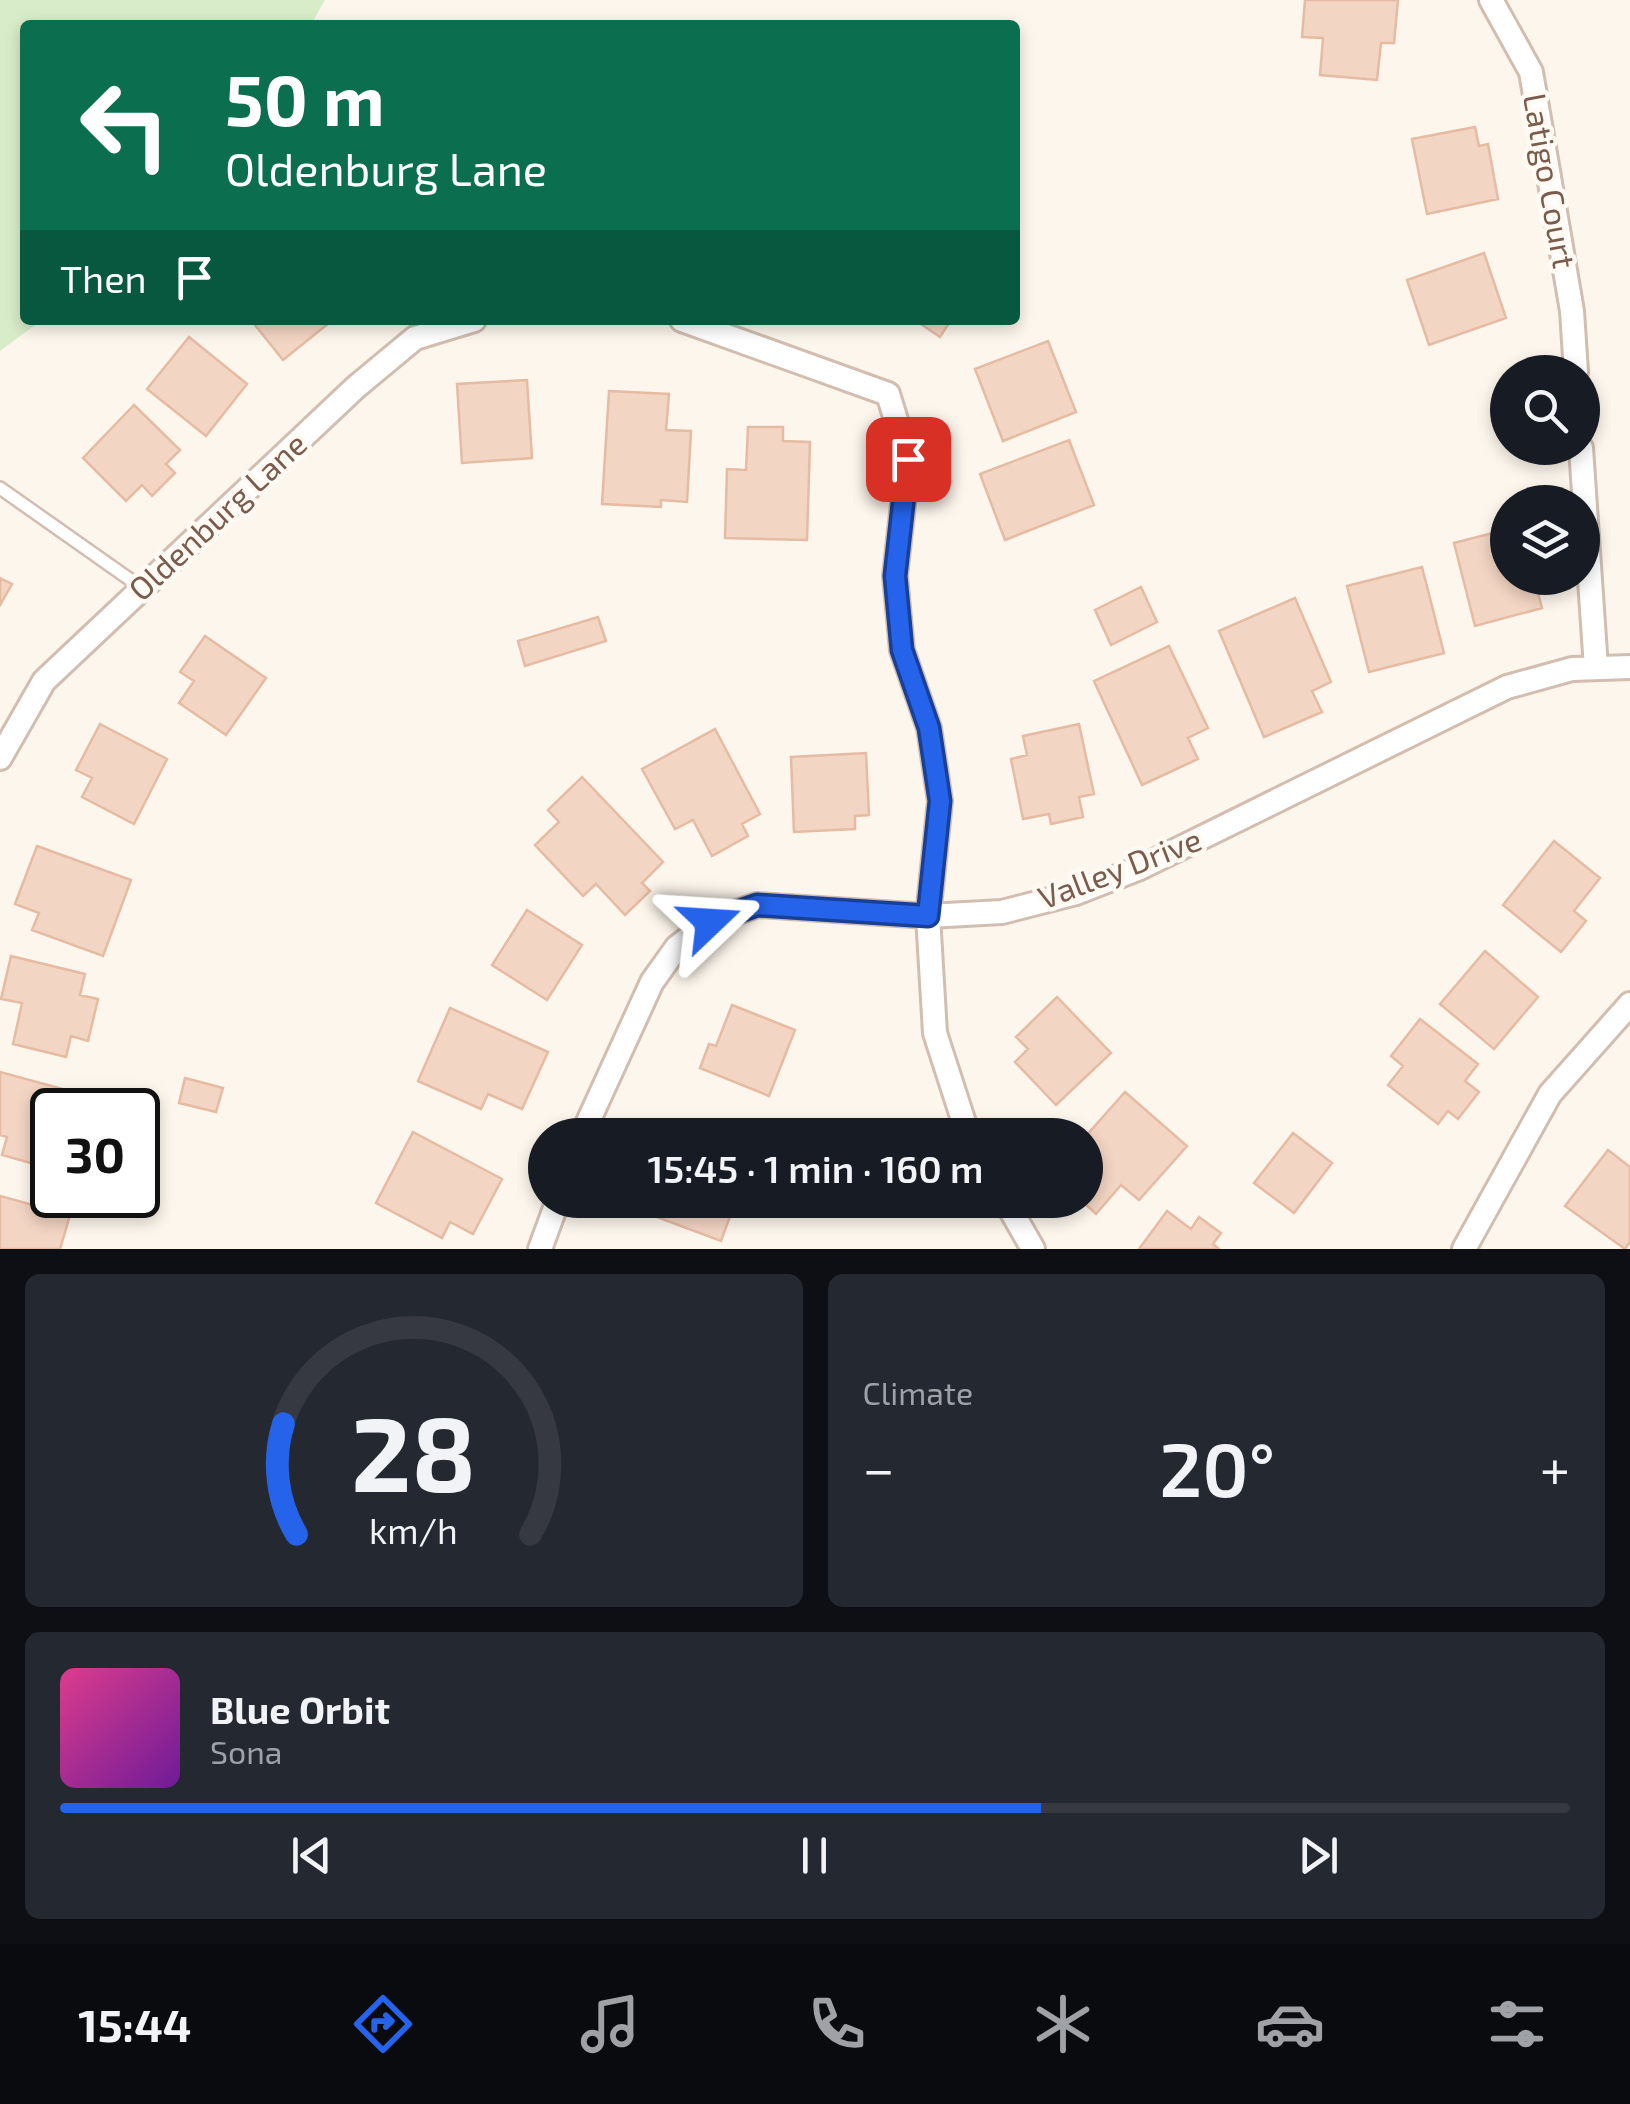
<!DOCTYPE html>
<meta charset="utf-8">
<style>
:root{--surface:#171b24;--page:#242831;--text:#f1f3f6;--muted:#9ea1a6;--line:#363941;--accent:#2563eb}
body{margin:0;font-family:"Exo 2",sans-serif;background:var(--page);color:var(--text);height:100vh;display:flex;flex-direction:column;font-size:38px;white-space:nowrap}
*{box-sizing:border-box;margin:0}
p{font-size:32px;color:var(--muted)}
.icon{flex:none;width:55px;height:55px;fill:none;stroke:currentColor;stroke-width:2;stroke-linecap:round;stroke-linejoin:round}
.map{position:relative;height:1249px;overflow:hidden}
.drawer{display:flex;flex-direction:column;gap:25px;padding:25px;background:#0d0f14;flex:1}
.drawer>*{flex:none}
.top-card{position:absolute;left:20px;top:20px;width:1000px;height:305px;border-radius:10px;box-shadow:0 5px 15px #0003;background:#0b6e4f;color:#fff;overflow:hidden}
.buttons{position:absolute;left:1490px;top:355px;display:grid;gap:20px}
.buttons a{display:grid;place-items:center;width:110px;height:110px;border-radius:50%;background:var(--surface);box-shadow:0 5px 15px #0003;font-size:50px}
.speed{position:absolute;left:30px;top:1088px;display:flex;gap:20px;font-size:50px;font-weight:700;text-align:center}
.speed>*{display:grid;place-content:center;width:130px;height:130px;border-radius:50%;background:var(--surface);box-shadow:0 5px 15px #0003;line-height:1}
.speed .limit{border:5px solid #111;border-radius:15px;background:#fff;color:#111}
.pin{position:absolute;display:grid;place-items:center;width:85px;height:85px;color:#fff;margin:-42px;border-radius:20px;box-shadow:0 5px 15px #0006}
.me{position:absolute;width:110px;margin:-55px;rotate:70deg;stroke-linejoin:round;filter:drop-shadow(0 0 8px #0008)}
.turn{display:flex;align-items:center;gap:35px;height:210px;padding:0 40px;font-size:45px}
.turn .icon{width:130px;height:130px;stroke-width:2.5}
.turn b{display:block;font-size:70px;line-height:85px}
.then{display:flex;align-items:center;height:95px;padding:0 40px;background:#0003;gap:20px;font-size:38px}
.big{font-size:75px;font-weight:600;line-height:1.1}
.drawer .card{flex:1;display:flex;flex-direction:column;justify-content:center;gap:15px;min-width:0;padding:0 35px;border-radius:15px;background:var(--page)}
.drawer .dial{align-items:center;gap:0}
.dial svg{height:260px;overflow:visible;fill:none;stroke:var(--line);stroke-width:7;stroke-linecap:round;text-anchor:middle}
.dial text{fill:var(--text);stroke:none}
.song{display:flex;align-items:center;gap:30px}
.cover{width:120px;height:120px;border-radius:15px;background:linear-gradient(135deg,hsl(330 70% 55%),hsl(280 70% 35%))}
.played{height:10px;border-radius:5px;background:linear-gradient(90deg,var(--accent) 65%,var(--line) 65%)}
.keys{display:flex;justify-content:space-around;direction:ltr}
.heat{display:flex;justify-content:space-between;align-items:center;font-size:55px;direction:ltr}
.drawer .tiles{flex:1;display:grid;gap:25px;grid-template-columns:1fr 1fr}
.card:last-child{grid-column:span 2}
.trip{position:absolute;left:528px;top:1118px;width:575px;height:100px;border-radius:50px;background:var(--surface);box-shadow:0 5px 15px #0003;font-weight:600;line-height:100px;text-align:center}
.tabs{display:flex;height:160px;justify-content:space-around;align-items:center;background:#090b0e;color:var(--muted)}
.tabs .icon{width:70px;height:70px}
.tabs .current{color:var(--accent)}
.tabs b{font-size:45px;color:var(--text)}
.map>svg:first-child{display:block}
</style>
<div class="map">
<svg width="1630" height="1249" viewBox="0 0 1630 1249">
<rect width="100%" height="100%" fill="#fdf6ec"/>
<path fill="#d8ecc9" d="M0,0H325L311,25H25V320H42L0,351Z"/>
<path fill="#f3d5c3" stroke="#e6bba3" stroke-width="2.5" d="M1305,0H1398L1394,43H1381L1377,80L1320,75L1323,38L1302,37Z
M1475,127L1479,146L1488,144L1498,199L1427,214L1412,139Z
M1484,253L1506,318L1429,345L1407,280Z
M251,320H327L329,323L283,360Z
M915,320H951L940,337Z
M189,337L247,384L206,436L147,389Z
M1048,341L1076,412L1003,441L975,369Z
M527,380L532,458L462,463L457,384Z
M609,391L669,394L666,430L691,431L687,502L661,500V507L602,504Z
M134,405L180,450L166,464L175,473L152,496L142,485L126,501L83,458Z
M748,427H783V441L810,442L807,540L725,538L727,469L746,470Z
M1069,440L1094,505L1005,540L980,474Z
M1508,529V578H1534L1542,608L1475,626L1454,543Z
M1422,567L1444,653L1369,672L1347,586Z
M0,578L12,584L0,605Z
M1141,587L1157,622L1111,645L1095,610Z
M1295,598L1331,682L1312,691L1322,712L1264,737L1219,631Z
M598,617L606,641L525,666L518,641Z
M205,636L266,678L226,735L179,703L194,681L180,672Z
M1169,646L1208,728L1188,738L1198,759L1142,785L1094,681Z
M100,724L167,759L134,824L82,797L92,778L76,770Z
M1079,724L1094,794L1079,797L1083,817L1051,824L1049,814L1023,819L1011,759L1027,755L1023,736Z
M715,729L760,814L742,824L748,836L712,856L693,820L675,829L642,769Z
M866,753L869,815L855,816V829L794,832L791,757Z
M582,777L663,862L642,883L650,891L625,915L596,884L583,896L535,845L559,822L548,810Z
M1554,841L1600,878L1574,911L1586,921L1561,952L1503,905Z
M37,846L131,880L103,956L32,930L39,913L15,904Z
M527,910L582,945L547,1000L492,965Z
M1485,951L1538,997L1494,1049L1440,1004Z
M11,956L85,974L80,995L98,999L88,1041L71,1036L66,1057L13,1044L22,1003L1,999Z
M1057,997L1111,1053L1056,1105L1015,1062L1028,1049L1016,1037Z
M732,1005L795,1030L769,1096L700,1068L709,1044L716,1046Z
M450,1008L548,1052L522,1109L488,1094L481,1109L418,1081Z
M1420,1019L1478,1064L1465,1081L1479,1092L1458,1119L1448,1111L1438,1124L1388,1085L1403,1066L1391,1056Z
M0,1072L107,1101L104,1110H52V1169L2,1155L7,1137L0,1135Z
M185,1078L223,1088L216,1112L179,1103Z
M1125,1092L1187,1146L1139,1200L1121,1185L1096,1214L1081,1200H1085V1137Z
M413,1132L502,1179L473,1234L450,1222L442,1238L376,1203Z
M1293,1133L1332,1163L1294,1213L1254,1183Z
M1608,1150L1630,1167V1242L1625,1249L1565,1206Z
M0,1196L70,1215L60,1249H0Z
M651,1200H736L721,1241L646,1213Z
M1167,1211L1191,1229L1199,1217L1221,1233L1213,1244L1219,1249H1139Z"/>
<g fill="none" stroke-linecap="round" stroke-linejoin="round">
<g stroke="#d1beb0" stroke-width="16">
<path id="lane" d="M0,488L142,588"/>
</g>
<g stroke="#d1beb0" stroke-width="28">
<path id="street" d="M1491,0L1531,72L1572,311L1576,372
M682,320L888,394L908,459L895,576L902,650L929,728L940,801L928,916L935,1033L968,1135
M1581,448L1596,668
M0,758L44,681L356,387L415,338L474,320
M582,1135L652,982L677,947L710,922L757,905L928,916L1002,912L1076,893L1140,868L1507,687L1572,669L1630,667
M1005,1200L1033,1249
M540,1249L558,1200
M1464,1249L1550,1094L1630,1004"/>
</g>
<use href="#lane" stroke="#fff" stroke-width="11"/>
<use href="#street" stroke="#fff" stroke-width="22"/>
</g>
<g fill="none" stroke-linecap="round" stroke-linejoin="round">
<g stroke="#184099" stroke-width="25">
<path id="route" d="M710,922L757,905L928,916L940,801L929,728L902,650L895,576L908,459"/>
</g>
<use href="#route" stroke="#2563eb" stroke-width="18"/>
</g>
<g text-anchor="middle" stroke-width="9" stroke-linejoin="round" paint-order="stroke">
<g font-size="32" fill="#7a5c4d" stroke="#fffaf3">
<text transform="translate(1549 181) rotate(80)" y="11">Latigo Court</text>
<text transform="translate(218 517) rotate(-43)" y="11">Oldenburg Lane</text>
<text transform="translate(1120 869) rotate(-21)" y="11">Valley Drive</text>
</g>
</g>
</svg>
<div class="buttons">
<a><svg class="icon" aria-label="search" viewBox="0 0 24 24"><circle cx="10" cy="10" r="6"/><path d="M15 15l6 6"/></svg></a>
<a><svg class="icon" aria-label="layers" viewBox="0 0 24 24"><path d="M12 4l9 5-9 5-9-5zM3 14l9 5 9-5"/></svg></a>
</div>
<div class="speed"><div class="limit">30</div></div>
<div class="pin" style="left:908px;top:459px;background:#d93025"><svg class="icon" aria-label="arrive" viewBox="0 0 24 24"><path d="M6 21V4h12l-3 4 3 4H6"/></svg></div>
<svg class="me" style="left:710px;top:922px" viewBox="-20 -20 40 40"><path d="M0-17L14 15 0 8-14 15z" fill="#2563eb" stroke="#fff" stroke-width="4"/></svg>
<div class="trip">15:45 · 1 min · 160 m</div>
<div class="top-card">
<div class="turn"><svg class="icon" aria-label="left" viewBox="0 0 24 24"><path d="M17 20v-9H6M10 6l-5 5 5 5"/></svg><div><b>50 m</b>Oldenburg Lane</div></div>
<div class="then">Then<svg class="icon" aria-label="arrive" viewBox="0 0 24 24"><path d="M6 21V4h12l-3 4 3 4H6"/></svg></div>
</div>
</div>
<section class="drawer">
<div class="tiles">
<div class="card dial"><svg viewBox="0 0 100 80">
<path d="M14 69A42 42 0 1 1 86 69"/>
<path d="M14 69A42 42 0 0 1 10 35" stroke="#2563eb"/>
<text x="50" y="56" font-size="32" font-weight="700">28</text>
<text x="50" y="72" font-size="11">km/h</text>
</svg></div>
<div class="card"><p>Climate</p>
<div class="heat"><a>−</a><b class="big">20°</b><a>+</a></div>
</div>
<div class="card">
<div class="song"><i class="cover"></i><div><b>Blue Orbit</b><p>Sona</p></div></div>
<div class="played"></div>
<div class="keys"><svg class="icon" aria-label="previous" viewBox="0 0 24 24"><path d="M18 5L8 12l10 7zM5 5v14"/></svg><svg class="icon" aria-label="pause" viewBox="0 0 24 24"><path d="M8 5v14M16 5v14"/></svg><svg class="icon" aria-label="next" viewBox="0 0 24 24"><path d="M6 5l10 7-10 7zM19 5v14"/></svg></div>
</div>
</div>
</section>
<nav class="tabs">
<b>15:44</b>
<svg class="icon current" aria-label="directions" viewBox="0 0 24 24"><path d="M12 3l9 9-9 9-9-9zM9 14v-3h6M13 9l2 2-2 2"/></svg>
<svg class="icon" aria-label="music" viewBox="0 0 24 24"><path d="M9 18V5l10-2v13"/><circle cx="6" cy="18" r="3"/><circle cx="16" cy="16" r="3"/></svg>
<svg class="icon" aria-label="phone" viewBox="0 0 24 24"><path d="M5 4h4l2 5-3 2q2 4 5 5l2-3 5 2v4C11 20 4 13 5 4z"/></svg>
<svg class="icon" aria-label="climate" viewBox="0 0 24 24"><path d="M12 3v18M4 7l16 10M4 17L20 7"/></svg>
<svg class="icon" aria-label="car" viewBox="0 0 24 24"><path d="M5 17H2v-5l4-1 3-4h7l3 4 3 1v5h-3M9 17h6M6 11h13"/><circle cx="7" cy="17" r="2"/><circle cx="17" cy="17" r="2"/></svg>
<svg class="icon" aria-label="filters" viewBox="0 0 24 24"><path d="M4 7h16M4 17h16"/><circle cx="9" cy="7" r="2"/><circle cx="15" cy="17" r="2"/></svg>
</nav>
